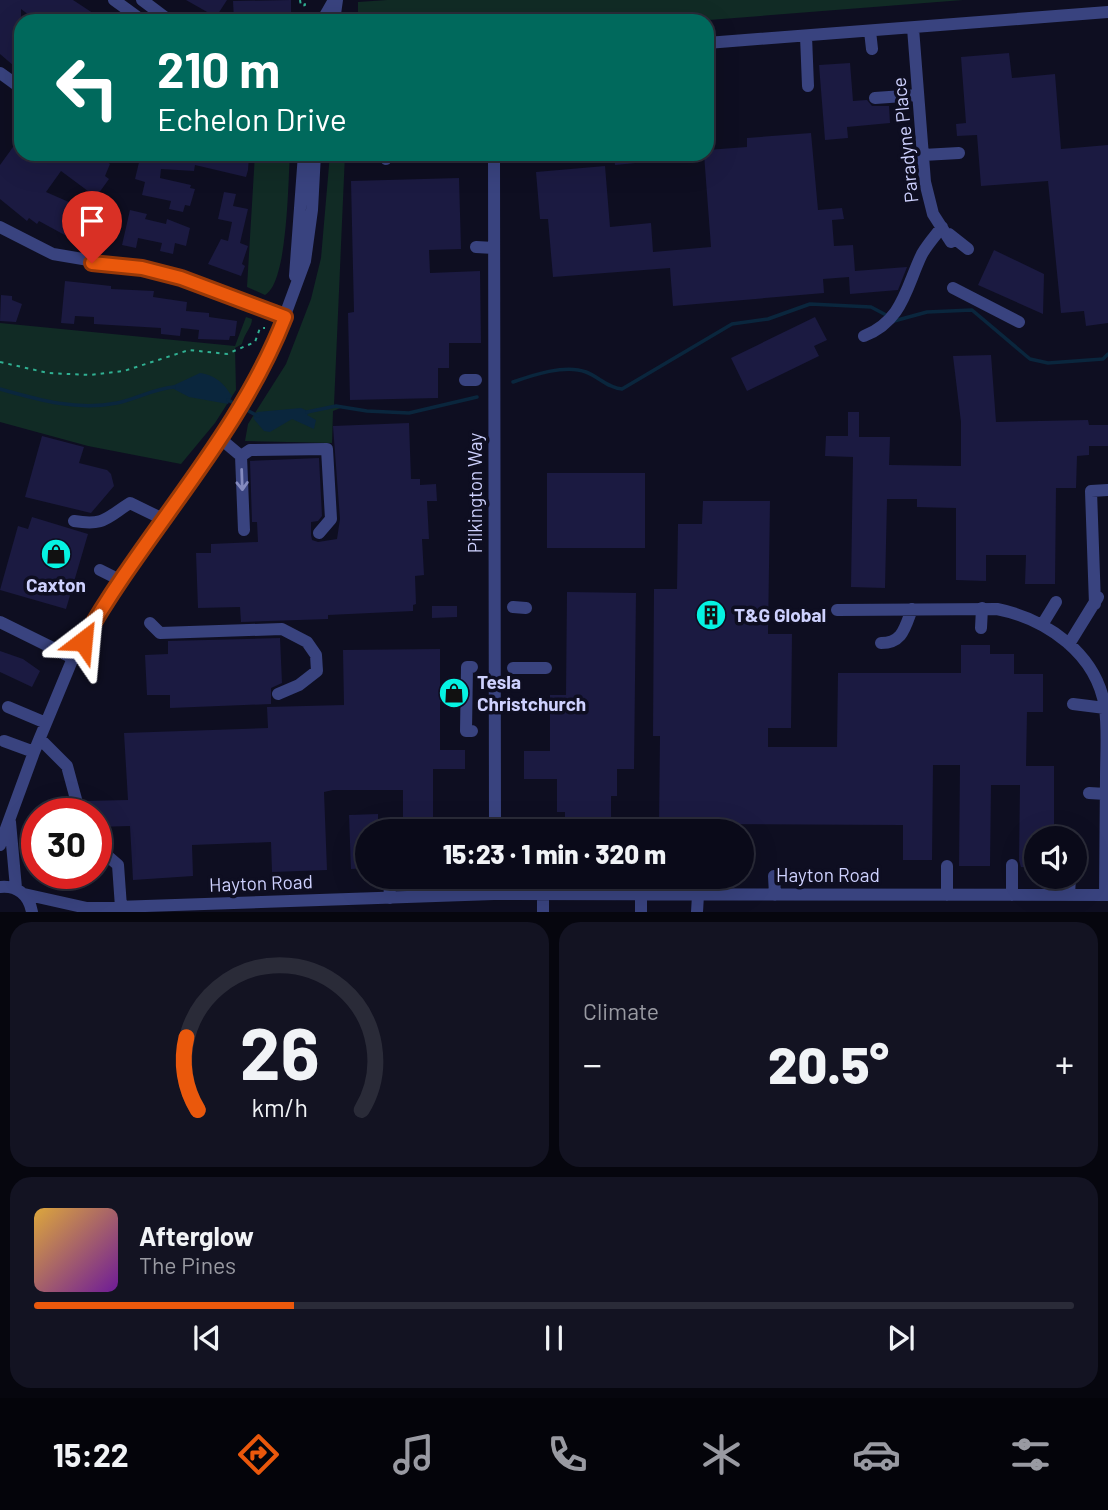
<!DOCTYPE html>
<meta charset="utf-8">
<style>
:root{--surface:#0a0a19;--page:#131322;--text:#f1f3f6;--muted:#999aa2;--line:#2a2b38;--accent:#ea580c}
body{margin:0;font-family:Barlow,sans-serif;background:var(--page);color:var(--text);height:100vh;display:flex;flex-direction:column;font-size:26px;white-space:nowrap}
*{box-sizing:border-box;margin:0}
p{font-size:23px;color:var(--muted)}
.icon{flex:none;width:38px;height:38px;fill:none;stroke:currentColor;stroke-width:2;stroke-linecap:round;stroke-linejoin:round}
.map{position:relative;height:912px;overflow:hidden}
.drawer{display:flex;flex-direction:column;gap:10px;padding:10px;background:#06060e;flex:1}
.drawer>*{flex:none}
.banner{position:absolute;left:14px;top:14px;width:700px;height:147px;border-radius:21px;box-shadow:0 7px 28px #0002,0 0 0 2px var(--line);background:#00695c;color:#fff;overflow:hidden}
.buttons{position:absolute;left:1024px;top:826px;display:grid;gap:14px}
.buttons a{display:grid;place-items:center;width:63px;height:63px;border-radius:50%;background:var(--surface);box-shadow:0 7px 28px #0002,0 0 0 2px var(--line);font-size:35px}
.speed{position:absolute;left:21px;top:798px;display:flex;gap:14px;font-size:35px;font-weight:700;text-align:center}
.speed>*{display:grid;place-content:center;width:91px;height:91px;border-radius:50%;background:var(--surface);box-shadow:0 7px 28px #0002,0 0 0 2px var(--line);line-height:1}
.speed .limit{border:10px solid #d22;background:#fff;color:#111}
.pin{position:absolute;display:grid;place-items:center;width:60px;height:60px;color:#fff;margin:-72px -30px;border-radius:50% 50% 50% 0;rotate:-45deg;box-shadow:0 0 7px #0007}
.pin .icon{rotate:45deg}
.me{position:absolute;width:77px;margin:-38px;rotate:29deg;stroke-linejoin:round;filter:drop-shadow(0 0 5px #0008)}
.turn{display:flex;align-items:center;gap:24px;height:147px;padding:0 28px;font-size:32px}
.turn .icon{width:91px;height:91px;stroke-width:2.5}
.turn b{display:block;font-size:49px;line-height:60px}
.big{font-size:52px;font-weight:800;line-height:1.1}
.drawer .widget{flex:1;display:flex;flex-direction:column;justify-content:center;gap:10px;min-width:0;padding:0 24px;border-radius:21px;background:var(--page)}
.drawer .dial{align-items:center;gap:0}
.dial svg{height:182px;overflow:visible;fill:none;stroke:var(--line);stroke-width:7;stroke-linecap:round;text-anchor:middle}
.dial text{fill:var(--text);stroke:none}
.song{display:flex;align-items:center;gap:21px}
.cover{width:84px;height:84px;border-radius:10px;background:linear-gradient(135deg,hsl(40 70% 55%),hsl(280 70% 35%))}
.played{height:7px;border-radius:4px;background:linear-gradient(90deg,var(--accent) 25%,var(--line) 25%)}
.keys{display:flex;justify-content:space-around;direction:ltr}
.heat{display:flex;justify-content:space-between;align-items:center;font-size:38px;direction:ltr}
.drawer .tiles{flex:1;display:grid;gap:10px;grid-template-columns:1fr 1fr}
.widget:last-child{grid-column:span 2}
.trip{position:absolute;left:355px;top:819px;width:399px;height:70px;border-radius:35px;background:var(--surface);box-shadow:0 7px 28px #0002,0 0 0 2px var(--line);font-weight:800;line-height:70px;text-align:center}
.tab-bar{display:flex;height:112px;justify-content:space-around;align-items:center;background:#04040a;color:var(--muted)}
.tab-bar .icon{width:49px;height:49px}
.tab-bar .active{color:var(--accent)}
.tab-bar b{font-size:32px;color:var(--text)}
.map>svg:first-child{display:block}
</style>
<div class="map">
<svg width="1108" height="912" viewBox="0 0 1108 912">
<rect width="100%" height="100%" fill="#0e0e21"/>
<path fill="#112b25" d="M387,0H963L696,21H358V2Z
M255,154H290C288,181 288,283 265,295L247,287Z
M330,154H345L334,405L343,407L333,411L332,443L245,441L248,424L286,364L311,299L321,258Z
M246,317L252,319C252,327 244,334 242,344L235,348L236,390L215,423L181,464L88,446L0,422V323L235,346Z"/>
<path fill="#0a263d" d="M200,373C217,376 223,383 232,396L228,404L189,397L170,387Z
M301,408L310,412L307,415L316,420L314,429L292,419L270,432L264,431L253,418L257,412Z"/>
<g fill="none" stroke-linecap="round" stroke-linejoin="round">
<path stroke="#0a263d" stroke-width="3.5" d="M894,321L927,312L972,310L1030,359L1048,363L1103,359L1108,354
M513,382C533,375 565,364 586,372C599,377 608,388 622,389L732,324L768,319L810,304L871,307L888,316
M0,389C39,400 77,411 117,403C136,399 156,388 174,387
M228,400L258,416
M307,412L336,406L367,411L409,413L477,397"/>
</g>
<path fill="#1b1a41" d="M0,0H73L105,21H37L21,9V72L0,54Z
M186,0H227L216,17Z
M291,0V19L288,21L234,20L233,1Z
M1009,53L1012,78L1055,74L1061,149L1108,145V323L1086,326L1084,311L1061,313L1048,181L981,186L977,135L957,136L956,124L966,123L961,57Z
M850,63L853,101L867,100L872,106H889L890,123L847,127L848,138L825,140L819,65Z
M811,133L818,210L842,208L844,219L832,220L834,246L853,245L855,271L907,267L898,290L850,294L849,277L823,279L824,293L673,306L670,268L553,277L548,219H540L536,172L605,166L610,227L651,223L653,252L711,247L704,154L707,150L747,147V138Z
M21,136V154H105L102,158L110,164L105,176L109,179L96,197L61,171L46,192L87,210L90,199L100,201L99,206L106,208L104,219L109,220L103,244L74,235L72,239L39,221L37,224L29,218L27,221L0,199V165Z
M141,154H243L249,156L248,170L246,177L195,165L194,171L161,169L160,178L191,185L190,188L195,189L190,206L185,205L183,212L169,209L171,201L142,195L145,182L135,179Z
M614,154H656V161L615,165Z
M459,178L461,249L429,250L430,273L480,271L481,343H449V368H438V398L350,400L348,313L354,312L351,181Z
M224,192L236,194L233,206L248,209L240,243L248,246L242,264L245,266L241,276L208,264L221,239L228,241L232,222L218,219Z
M130,210L147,214L145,219L166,224L167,219L190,228L186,246L175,243L173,254L160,251L162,243L138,238L136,248L122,245Z
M994,250L1044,274L1043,314L978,285Z
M65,281L111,286V289L154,291L153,297L187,302L186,311L209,313V317L237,321L235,336H230L229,340L198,339L199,330L181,328L180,336L161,334V328L94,324V317L75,316L74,324L61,323Z
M1,295L12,296V300L22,304L16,322L0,321Z
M815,317L827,340L814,346L819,356L747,391L731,358Z
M991,355L996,422L1088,420L1089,425H1108V446H1089V455L1077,456L1076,488H1056L1055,584H1025L1026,555H986V581L956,580V508L917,507V499H887L885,588L851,587L853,457L825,456L826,436H848V412H859V437H890L889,465L961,466V422L953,356Z
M409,423L411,479H420V485L436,484L437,501H427L429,539H422L424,575L415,576L416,604L413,605V611L328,615V619L241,622L240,607L198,608L196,553H211V544L258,542L257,522H252L250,461L319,458L322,516L318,521L311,522V535L312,540L318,542L337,539L340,519L333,426Z
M42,436L84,447L79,463L107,470L111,474L114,486L91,513L25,497Z
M547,473H645V548H547Z
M703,501H770L768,634H792L791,728H768V747H837L838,673H961V645H990V654H1014V674H1043V712H1027L1026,766H1054V838H1036V867H1021L1019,860L1020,785H991L990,866H959L960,765H933L932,860H903V825L687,824V831H667V825H659L660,736H653L654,589H677L678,524H702Z
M32,517L88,534L66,609L0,590L18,526L28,529Z
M567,592L636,593L634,769H617V796H611V831H565V812H557V779H524V751H550V695H566Z
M432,606H457V617L432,618Z
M280,638L282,683L271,688V704L170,708V695H147L145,655L168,654V641Z
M440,649V685H458V701L440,702V750H465V769H433V831H403V790H333L324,792L327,870L272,872L271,842L192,845L193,876L133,880L130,826L96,827V814H89L86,801L128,800L124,733L268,728L267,707L344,705L343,650Z
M0,651L23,659L40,671L32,687L0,672Z
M378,814V831H368V868L351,869L349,815Z"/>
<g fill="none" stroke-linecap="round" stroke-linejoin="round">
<path stroke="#30b092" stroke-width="2" stroke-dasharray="3.5 5" stroke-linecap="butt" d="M300,0L301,6L305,5L304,0
M0,362L48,373L90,375L124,371L189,350L227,354L255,342L260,328H265"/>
<path stroke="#39437f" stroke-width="12" d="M114,0L143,21
M142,0L170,21
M322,21L334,0
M334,21L337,0
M913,28L925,182L933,214L951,242
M870,31L872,49
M806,36L808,86
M707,43L1108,12
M0,73L21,88
M875,98L918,95
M494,154L495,831
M923,155L959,153
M386,159L387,154
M0,227L53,254L160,272L285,317
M949,234L968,249
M476,247L494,248
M295,276L304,154
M953,288L1019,322
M864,336C903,321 906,287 922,254C927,245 935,236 942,227
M465,380H476
M222,440L241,456L244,530
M241,456L250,450L327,449L331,519L319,533
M74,521C105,526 106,518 130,503L163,519
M100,570L120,580
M1095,604L1091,491L1108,490
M513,607L526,608
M837,610L997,609C1047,619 1097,654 1105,708C1108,730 1106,754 1106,777C1106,816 1105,856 1105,895
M0,622L73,658
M150,623L160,633L282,629L307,642L316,655L317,671L299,685L278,694
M1042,625L1056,602
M981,628L982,608
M881,643C903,643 905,627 912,609
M1069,644L1098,597
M472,667H467L466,731H472
M513,668H546
M1073,704L1105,708
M8,707L46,723
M40,739L67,766L80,814
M4,741L34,752
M1089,793L1106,794
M10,822L16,888
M0,845L34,752L73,658L128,568L233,423L274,345L305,261L312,210L315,154
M96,846L118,865L121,907
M947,866V895
M774,876L775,895
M389,877L390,898
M0,887C17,885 29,895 32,912
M24,894L87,908L494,894L1108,895
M494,894V877
M543,894V912
M1012,895V865
M1069,895L1070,877
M641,912V894
M697,912L698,895"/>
</g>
<defs><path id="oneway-shaft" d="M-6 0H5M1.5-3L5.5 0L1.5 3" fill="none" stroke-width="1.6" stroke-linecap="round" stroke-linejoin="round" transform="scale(1.75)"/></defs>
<use stroke="#848abe" href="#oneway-shaft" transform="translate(242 480) rotate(88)"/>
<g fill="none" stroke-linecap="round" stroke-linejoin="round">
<g stroke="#983908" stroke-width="18">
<path id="route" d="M83,641C146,529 238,438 285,317L181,278L142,268L92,263"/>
</g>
<use href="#route" stroke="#ea580c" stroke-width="12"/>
</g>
<defs>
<g id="shop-disc" transform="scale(1.575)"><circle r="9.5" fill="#05f3e2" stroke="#0e0e21"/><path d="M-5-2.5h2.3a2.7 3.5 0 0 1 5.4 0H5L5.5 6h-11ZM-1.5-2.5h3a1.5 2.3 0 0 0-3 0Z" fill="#111"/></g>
<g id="building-disc" transform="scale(1.575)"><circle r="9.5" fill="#05f3e2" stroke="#0e0e21"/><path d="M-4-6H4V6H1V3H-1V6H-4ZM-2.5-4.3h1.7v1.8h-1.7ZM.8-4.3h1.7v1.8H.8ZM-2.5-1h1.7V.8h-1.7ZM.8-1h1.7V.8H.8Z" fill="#111"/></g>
</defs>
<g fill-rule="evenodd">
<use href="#shop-disc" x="56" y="554"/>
<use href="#building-disc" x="711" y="615"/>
<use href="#shop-disc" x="454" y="693"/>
</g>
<g text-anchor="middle" stroke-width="7" stroke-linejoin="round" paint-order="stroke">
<g font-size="19" fill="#ced1fe" stroke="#0e0e21">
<text transform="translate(905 140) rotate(-96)" y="7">Paradyne Place</text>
<text transform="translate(475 493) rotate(-90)" y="7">Pilkington Way</text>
<text x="828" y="882">Hayton Road</text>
<text transform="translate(261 883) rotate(-2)" y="7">Hayton Road</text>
</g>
<g font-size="19" font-weight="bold" fill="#ced1fe" stroke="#0e0e21" text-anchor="start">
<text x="56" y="592" text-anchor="middle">Caxton</text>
<text x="734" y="622">T&amp;G Global</text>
<text x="477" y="689">Tesla<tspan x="477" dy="22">Christchurch</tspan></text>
</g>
</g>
</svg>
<div class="buttons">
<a><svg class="icon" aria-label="sound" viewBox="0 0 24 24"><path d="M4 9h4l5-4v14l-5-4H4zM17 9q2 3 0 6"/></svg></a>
</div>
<div class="speed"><div class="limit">30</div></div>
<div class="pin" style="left:92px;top:263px;background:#d93025"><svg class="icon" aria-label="arrive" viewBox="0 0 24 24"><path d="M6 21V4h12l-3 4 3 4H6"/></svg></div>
<svg class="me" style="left:83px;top:641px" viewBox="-20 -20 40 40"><path d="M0-17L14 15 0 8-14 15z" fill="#ea580c" stroke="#fff" stroke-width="4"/></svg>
<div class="trip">15:23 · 1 min · 320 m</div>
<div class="banner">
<div class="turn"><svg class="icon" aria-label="left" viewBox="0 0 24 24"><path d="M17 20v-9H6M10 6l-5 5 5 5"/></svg><div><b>210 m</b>Echelon Drive</div></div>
</div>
</div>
<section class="drawer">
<div class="tiles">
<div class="widget dial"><svg viewBox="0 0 100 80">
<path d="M14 69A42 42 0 1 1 86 69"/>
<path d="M14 69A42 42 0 0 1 9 37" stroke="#ea580c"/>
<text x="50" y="56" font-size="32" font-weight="700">26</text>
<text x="50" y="72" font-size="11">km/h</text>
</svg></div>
<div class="widget"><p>Climate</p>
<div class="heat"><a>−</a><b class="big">20.5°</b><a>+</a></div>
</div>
<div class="widget">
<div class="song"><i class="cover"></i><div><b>Afterglow</b><p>The Pines</p></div></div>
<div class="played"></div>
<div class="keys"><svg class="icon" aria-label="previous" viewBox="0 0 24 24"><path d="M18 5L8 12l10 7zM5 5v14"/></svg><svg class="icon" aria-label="pause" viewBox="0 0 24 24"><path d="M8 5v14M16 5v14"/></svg><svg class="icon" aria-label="next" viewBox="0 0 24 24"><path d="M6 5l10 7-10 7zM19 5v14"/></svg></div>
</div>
</div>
</section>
<nav class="tab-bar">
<b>15:22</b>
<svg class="icon active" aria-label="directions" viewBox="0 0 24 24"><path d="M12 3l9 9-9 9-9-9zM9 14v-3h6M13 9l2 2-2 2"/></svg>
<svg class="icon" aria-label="music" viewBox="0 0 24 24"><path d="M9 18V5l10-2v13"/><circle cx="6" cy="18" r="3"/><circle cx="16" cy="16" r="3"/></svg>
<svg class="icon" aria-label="phone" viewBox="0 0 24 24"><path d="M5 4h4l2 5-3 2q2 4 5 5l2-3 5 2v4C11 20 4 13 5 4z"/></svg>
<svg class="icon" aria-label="climate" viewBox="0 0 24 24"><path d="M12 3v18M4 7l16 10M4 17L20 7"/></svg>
<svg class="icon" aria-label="car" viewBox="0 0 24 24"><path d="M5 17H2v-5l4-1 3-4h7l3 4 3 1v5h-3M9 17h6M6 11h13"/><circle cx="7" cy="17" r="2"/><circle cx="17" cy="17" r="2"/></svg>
<svg class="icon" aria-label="filters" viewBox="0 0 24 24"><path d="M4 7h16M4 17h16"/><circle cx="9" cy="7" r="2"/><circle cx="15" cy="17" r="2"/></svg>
</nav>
